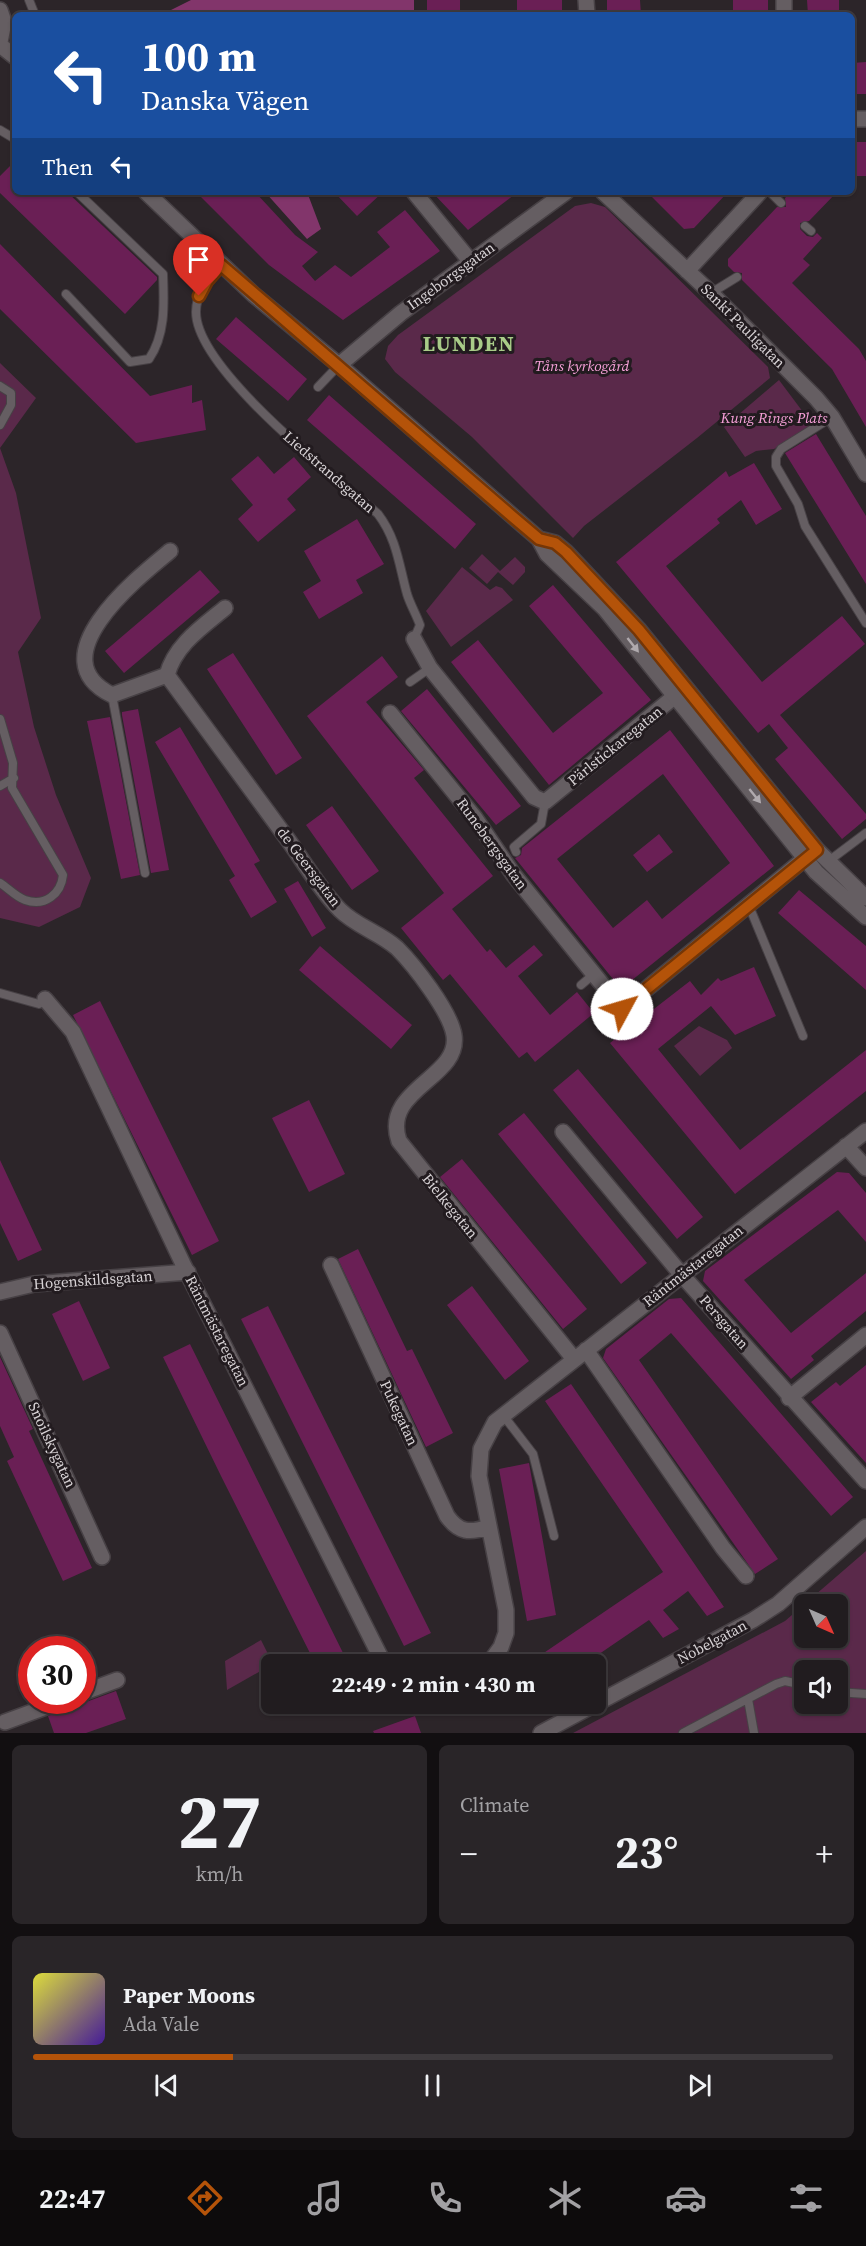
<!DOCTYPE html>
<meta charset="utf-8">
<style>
:root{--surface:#211c1f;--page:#292528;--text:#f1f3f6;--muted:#a2a1a4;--line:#3e3a3d;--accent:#b45309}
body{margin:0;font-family:"Source Serif 4",serif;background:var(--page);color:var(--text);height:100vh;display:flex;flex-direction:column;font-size:22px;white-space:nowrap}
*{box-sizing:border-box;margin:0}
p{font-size:20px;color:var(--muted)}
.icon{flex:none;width:33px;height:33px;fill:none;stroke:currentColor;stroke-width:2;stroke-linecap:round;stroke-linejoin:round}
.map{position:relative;height:1733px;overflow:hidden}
.details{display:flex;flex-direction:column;gap:12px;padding:12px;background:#120f11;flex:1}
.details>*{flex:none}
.top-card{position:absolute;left:12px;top:12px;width:843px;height:183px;border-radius:9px;box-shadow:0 2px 4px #0004,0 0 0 2px var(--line);background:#1a4fa0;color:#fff;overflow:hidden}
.needle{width:39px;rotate:135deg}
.fabs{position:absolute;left:794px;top:1594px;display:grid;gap:12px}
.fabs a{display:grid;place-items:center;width:54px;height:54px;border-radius:9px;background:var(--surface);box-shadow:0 2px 4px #0004,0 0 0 2px var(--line);font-size:30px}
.speed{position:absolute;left:18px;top:1636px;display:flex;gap:12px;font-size:30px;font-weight:700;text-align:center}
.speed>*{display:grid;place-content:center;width:78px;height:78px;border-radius:50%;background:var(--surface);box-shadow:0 2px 4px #0004,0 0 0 2px var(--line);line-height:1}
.speed .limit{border:9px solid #d22;background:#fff;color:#111}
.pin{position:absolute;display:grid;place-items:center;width:51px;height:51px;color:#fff;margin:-62px -26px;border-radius:50% 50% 50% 0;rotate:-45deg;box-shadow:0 0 6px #0007}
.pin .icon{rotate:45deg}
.me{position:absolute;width:66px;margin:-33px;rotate:51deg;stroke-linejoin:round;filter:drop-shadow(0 0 4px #0008)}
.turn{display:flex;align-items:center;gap:21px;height:126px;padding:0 30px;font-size:27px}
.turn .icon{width:78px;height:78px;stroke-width:2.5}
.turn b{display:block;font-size:42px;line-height:51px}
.then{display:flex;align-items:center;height:57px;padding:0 30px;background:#0003;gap:12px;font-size:22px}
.big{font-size:45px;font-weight:700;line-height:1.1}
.details .widget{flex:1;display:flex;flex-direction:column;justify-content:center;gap:9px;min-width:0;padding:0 21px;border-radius:9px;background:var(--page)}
.details .dial{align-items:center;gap:0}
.dial b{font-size:78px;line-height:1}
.song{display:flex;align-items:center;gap:18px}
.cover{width:72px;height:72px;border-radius:9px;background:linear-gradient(135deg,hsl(60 70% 55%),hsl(260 70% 35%))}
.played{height:6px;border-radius:3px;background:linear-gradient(90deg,var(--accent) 25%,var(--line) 25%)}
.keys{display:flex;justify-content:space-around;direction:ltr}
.heat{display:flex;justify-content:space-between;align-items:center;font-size:33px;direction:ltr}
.details .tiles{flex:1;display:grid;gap:12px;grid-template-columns:1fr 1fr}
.widget:last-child{grid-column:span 2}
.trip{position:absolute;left:261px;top:1654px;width:345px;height:60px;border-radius:9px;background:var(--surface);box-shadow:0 2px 4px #0004,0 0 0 2px var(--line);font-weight:700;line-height:60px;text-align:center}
.dock{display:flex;height:96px;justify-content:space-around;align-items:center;background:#0d0b0c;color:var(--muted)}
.dock .icon{width:42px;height:42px}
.dock .active{color:var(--accent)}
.dock b{font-size:27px;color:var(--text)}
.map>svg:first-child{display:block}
</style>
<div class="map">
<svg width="866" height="1733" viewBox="0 0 866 1733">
<rect width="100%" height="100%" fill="#2c2529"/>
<path fill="#5a294a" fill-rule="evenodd" d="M591,203L605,207L768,367L770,378L697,438L584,526L573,538L472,437L395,372L385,359L388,346L398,335L575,206Z
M0,363L36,398L0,448Z
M779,380L812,424L774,449L756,451L745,457L724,427Z
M0,448L16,493L41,618L18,652L34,727L56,795L91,878L80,907L39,927L0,918Z
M482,554L500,571L515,557L525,567V572L513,585L498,572L487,584L469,568Z
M462,567L490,590L496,586L502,588L513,600L451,647L426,611Z
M699,1026L727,1040L732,1048L700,1076L674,1046Z
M866,1551V1733H573L785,1621ZM804,1605H837V1638H804ZM804,1671H837V1704H804Z
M261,1640L273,1664L227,1690L225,1661Z"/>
<path fill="#82356b" d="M191,0H414V15H161Z
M265,192H307L321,229L307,239Z"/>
<path fill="#6a1f55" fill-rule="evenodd" d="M427,0H460V15H427Z
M517,0H562V15H517Z
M607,0H640L641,15H607Z
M733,0H768V15H733Z
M807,0H839V15H808Z
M866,62V94H852V63Z
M852,142H866V176H852Z
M15,161V192H67L157,277V280L125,314L0,193V176Z
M196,192H255L295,235L318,252L302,266L315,281L335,265L351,277L390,247L377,232L405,210L440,251L343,320L269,265Z
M334,192H383L357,216Z
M432,192H518L468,230Z
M647,192H728L694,228L684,229Z
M791,192H837L809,221L800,223V229L807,236L813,237L817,233L822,238L803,259L810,265L792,283L859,349L866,361V427L832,369L742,280V273L734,272L728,266V259L777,207H786L785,198Z
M0,244L150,396L192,385V403L202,400L206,430L136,443L0,309Z
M236,317L307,379L288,401L216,339Z
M329,395L476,524L455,549L307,420Z
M816,434L866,516V584L785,453Z
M258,456L274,474L294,457L311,477L287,499L296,510L258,542L238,519L253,505L231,479Z
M754,463L782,509L756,525L741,500L717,519L720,523L666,566L762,682L842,616L865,644L780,715L866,814V819L842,839L775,759L788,748L769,724L758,733L616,562L726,471L729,477Z
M357,519L384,564L356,580L363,593L319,619L303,592L321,581L304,551Z
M200,570L220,592L124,673L105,651Z
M553,585L651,700L549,785L451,662L478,640L553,733L603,693L529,606Z
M233,653L302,758L276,775L207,669Z
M382,656L398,677L366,702L424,770L414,778L493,876L452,909L487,952L490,949L506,968L534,945L543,955L518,976L550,1015L577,992L594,1013L535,1062L527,1052L519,1058L450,974L443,980L401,928L444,893L307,716Z
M427,689L521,806L496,825L401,711Z
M138,709L169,870L151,873L122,715V712Z
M110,717L140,875L121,879L87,721Z
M180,727L260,861L254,864L277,902L251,918L229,880L235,876L155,742Z
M670,730L774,866L621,989L515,858L521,855L522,848ZM663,774L730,863L662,919L647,900L613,928L557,859Z
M332,806L379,871L352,890L306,825Z
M659,834L673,852L647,872L633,855Z
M298,881L326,928L312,937L284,889Z
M799,890L866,946V990L778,913Z
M320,946L412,1025L391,1049L299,970Z
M754,967L776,1016L735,1035L711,1006L658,1049L740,1150L866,1050V1091L735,1194L610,1043L690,981L701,995L718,978L721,981Z
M100,1001L219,1241L192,1255L73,1015Z
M578,1069L703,1217L677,1239L553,1090Z
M309,1100L345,1174L309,1192L272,1118Z
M524,1113L647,1263L621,1284L498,1134Z
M462,1159L587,1309L563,1329L440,1177Z
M0,1160L42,1250L18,1261L0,1223Z
M837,1172L849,1173L866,1193V1242L838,1210L744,1280L791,1333L866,1273V1311L811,1356L814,1360L791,1379L703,1281L705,1271Z
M358,1249L407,1351L412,1349L453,1433L426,1447L338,1259Z
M472,1286L529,1361L505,1380L447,1305Z
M681,1298L853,1497L831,1516L671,1333L639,1360L778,1559L755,1574L603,1358L606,1349L669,1299Z
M79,1301L110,1368L83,1381L52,1314Z
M268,1306L431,1633L404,1646L241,1319Z
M190,1344L246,1457L349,1665H316L221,1476L163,1357Z
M0,1357L33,1429L29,1431L92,1568L63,1581L7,1461L14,1457L0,1426Z
M866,1365V1463L811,1402L836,1382L840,1386Z
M571,1384L724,1607L707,1616L688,1591L663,1610L679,1629L663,1638L649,1620L583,1665H526L663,1572L545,1401Z
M529,1463L556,1615L527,1621L499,1469Z
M116,1691L126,1719L86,1733H54L48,1716Z
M415,1716L421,1733H374L373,1731Z"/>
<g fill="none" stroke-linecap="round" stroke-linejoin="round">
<g stroke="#474145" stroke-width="10">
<path id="service" d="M29,0L35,15
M0,130L15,139
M770,192L781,203
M805,226L811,231
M221,265C209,279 196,292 196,312C196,369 335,477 378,514C397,539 399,565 407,594C410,604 416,614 420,625L414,639
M711,293L737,277
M66,294L130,362L149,359C166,334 164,303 163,274L77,192
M0,386L11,393V405L0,425
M318,387L339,365
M832,417L781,449L776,457V466L798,504L805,526L866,623
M410,682L430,668
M112,695L145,873
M0,719L13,763L12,788L63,875C61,894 45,907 25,900C16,897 8,888 0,883
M0,786L14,778
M516,852L514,847L541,824L545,802
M826,863L866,833
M749,906L803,1036
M581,985L594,974
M0,993L39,1004L45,999
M503,1415L533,1454L554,1536
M837,1692L866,1694
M748,1699L754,1733
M683,1733L776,1684L785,1681L804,1685"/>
</g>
<g stroke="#474145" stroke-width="18">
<path id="minor" d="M586,0L587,15
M784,0V15
M852,119H866
M414,192L471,262
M603,192L711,293L816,398L832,417L866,474
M687,271L760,192
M339,365L401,313L566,192
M170,551C137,578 37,658 112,695L167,675C207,729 246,783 286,837C303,860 319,889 340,910C356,926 380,933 397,948C414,965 450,1011 454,1035C461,1078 381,1089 399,1141L574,1359
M414,639L430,668L534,797L545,802L685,688
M167,675C175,645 202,627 225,608
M390,713L475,818L513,874L622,1009L814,851
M45,999L73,1032L183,1264L381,1658L387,1665
M563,1132L681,1274L866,1481
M846,1146L866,1168
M331,1265L447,1516C459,1533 470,1533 488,1527
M0,1292L34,1284L188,1272
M0,1333L102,1557
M586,1350L723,1548L746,1576
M789,1398L866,1335
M488,1665L501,1647L506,1633V1610L479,1476L481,1449L495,1422L866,1131
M82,1693L117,1680
M5,1722L62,1701
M541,1733L753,1620L778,1604L866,1527"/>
</g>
<g stroke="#474145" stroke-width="18">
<path id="tertiary" d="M0,10L4,22L0,42
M0,45L15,57
M146,192L254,295L339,365L539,539L547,554L605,609L816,872L866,917
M539,539L555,543L566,552L639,630L817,850L866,898"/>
</g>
<use href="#service" stroke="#655e62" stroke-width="8"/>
<use href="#minor" stroke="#655e62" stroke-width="15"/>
<use href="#tertiary" stroke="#655e62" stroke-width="15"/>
</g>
<defs><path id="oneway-solid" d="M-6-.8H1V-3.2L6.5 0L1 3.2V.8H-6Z" transform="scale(1.5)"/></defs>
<g fill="#afa9ad">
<use href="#oneway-solid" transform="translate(633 645) rotate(52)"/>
<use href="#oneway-solid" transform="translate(755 796) rotate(51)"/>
</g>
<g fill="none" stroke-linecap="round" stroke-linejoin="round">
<g stroke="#753606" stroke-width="15">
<path id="route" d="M199,296L207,281L221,265L513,517L539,539L555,543L566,552L639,630L817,850L622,1009"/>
</g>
<use href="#route" stroke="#b45309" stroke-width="10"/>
</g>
<g text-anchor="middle" stroke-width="6" stroke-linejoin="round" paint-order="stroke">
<g font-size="15" fill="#d7d2d5" stroke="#221b1f">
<text transform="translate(451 276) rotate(-36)" y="5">Ingeborgsgatan</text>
<text transform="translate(743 326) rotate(45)" y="5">Sankt Pauligatan</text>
<text transform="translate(329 472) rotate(41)" y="5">Liedstrandsgatan</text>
<text transform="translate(615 746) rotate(-39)" y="5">Pärlstickaregatan</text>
<text transform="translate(492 844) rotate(54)" y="5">Runebergsgatan</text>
<text transform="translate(309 867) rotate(53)" y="5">de Geersgatan</text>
<text transform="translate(450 1206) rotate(51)" y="5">Bielkegatan</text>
<text transform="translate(693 1266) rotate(-38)" y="5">Räntmästaregatan</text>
<text transform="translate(93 1280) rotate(-4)" y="5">Hogenskildsgatan</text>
<text transform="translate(724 1322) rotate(49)" y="5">Persgatan</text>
<text transform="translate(217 1331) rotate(63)" y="5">Räntmästaregatan</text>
<text transform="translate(399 1413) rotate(65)" y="5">Pukegatan</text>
<text transform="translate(52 1445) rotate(65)" y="5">Snoilskygatan</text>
<text transform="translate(712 1642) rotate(-28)" y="5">Nobelgatan</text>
</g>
<g font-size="15" font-style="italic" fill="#f6a0d8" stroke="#221b1f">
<text x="582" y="371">Tåns kyrkogård</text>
<text x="774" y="423">Kung Rings Plats</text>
</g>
<g font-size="21" font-weight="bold" letter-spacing="1.5" fill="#a9cc88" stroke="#221b1f">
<text x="469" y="351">LUNDEN</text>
</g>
</g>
</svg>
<div class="fabs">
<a><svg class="needle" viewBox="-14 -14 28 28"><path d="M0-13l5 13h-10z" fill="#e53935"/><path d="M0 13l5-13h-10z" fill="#a2a1a4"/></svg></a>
<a><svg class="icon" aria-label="sound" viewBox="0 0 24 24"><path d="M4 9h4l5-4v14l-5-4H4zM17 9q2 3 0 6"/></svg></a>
</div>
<div class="speed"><div class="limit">30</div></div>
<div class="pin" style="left:199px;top:296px;background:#d93025"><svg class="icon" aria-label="arrive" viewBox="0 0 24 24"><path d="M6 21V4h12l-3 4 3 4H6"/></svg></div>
<svg class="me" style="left:622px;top:1009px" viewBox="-20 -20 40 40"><circle r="19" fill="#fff"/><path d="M0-13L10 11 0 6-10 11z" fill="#b45309"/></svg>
<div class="trip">22:49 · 2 min · 430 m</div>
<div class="top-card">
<div class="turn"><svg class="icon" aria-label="left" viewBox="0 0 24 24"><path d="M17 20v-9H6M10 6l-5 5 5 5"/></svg><div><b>100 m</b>Danska Vägen</div></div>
<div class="then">Then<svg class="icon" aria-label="left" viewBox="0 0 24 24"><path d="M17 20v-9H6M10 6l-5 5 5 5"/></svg></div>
</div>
</div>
<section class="details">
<div class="tiles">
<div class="widget dial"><b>27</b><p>km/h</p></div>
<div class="widget"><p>Climate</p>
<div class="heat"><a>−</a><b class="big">23°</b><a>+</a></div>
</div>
<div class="widget">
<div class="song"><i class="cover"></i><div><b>Paper Moons</b><p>Ada Vale</p></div></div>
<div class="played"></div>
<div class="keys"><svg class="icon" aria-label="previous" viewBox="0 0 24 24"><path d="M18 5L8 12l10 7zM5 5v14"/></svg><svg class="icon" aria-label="pause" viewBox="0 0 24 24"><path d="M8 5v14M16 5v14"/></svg><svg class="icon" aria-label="next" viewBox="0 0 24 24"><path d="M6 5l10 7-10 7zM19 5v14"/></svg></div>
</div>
</div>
</section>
<nav class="dock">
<b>22:47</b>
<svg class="icon active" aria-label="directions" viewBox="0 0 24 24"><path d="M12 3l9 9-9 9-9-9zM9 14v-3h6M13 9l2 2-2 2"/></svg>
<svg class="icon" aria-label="music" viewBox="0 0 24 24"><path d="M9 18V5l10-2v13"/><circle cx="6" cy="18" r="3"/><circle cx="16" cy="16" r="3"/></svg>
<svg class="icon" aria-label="phone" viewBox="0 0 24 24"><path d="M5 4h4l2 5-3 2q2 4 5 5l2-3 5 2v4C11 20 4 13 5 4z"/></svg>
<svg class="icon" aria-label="climate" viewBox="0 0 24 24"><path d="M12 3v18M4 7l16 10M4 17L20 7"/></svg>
<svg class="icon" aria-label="car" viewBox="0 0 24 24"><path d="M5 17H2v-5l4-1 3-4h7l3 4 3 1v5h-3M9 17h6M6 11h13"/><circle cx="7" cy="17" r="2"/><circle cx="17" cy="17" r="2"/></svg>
<svg class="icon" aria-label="filters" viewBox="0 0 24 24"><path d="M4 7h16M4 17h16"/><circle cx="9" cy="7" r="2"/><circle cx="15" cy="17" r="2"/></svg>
</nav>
